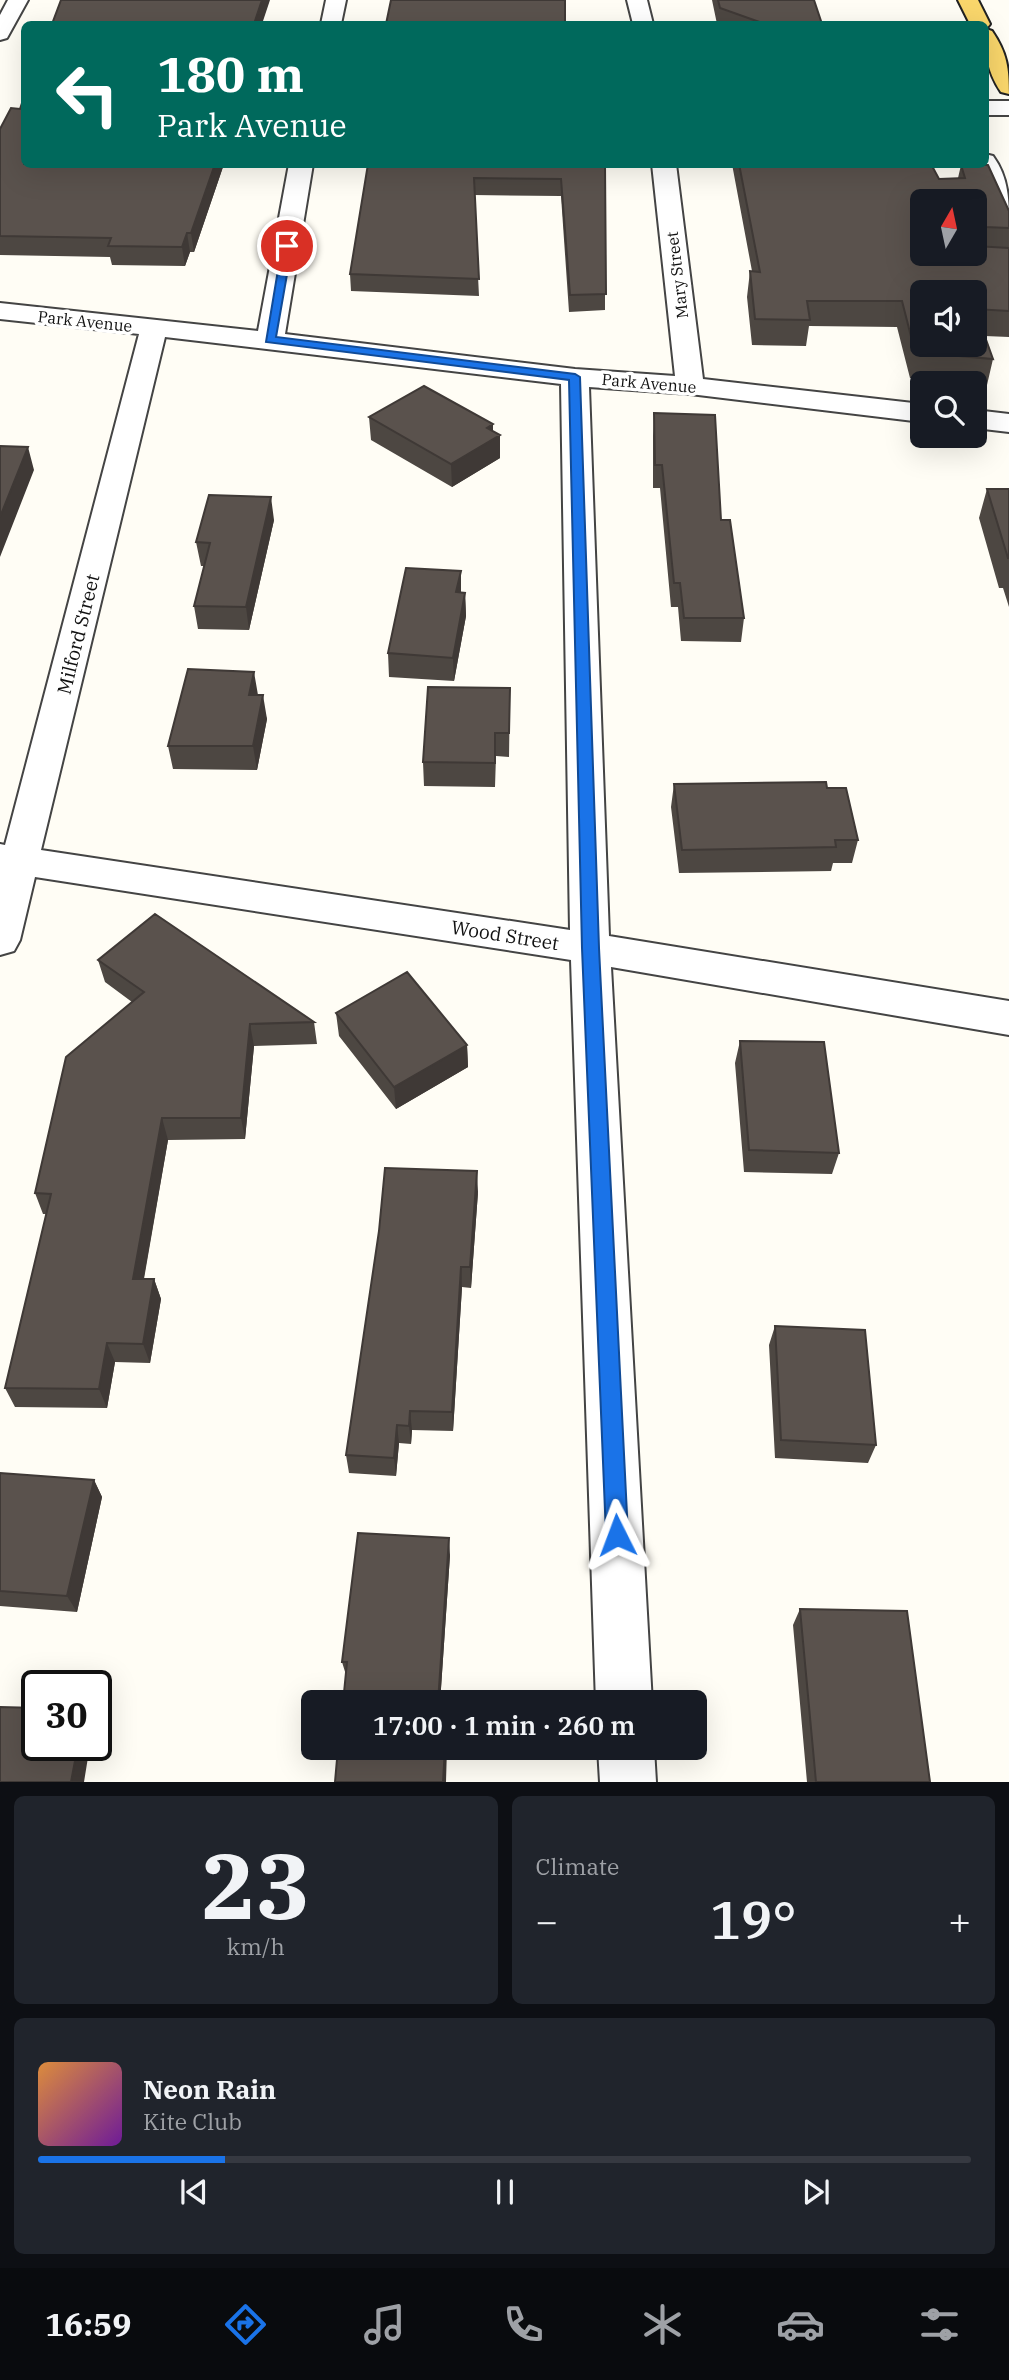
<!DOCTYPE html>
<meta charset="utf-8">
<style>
:root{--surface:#171b24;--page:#20242c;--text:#f1f3f6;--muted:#9ea1a6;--line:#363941;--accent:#1a73e8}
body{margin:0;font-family:"IBM Plex Serif",serif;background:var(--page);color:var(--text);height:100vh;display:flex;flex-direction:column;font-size:26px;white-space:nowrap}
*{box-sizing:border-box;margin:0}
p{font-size:23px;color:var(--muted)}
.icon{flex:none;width:38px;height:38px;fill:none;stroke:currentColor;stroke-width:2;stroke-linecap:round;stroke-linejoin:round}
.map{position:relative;height:1782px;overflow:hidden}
.side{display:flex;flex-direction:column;gap:14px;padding:14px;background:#0d0f14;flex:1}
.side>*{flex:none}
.hud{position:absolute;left:21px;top:21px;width:968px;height:147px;border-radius:10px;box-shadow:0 7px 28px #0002;background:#00695c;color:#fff;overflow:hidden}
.needle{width:46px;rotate:9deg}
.fabs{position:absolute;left:910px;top:189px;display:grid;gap:14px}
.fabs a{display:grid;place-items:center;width:77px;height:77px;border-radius:10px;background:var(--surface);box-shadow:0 7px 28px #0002;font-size:35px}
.speed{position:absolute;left:21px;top:1670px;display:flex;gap:14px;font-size:35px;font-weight:700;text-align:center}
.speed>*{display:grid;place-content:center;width:91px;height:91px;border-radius:50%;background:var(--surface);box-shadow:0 7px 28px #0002;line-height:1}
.speed .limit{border:4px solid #111;border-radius:10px;background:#fff;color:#111}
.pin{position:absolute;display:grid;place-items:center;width:60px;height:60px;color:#fff;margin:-30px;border:4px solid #fff;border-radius:50%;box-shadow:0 2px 7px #0007}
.me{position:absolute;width:77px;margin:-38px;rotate:357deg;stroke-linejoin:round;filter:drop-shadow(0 0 5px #0008)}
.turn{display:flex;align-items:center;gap:24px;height:147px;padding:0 21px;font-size:32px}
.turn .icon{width:91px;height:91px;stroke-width:2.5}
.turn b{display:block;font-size:49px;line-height:60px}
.big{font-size:52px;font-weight:600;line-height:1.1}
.side .tile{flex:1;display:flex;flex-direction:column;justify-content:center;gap:10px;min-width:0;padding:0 24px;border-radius:10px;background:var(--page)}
.side .dial{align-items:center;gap:0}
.dial b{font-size:91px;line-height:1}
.song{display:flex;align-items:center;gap:21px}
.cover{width:84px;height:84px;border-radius:10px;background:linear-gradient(135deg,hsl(30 70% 55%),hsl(280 70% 35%))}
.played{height:7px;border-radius:4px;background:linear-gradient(90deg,var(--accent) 20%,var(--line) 20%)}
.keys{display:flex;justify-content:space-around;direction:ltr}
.heat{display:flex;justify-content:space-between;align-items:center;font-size:38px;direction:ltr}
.side .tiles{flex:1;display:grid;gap:14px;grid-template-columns:1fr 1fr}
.tile:last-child{grid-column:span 2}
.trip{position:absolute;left:301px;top:1690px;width:406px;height:70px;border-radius:10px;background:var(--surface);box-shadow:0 7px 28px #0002;font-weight:600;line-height:70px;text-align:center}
.dock{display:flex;height:112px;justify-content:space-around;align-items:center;background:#090b0e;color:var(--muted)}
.dock .icon{width:49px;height:49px}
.dock .on{color:var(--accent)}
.dock b{font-size:32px;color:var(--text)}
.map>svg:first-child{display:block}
</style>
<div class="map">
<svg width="1009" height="1782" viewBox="0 0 1009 1782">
<rect width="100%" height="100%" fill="#fffdf5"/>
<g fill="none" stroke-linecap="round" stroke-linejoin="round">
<g stroke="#444" stroke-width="4">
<path id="minor" d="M8,0H28L7,38L0,40V15Z
M326,0H346L341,24H321Z
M627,0H647L653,24H633Z
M985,101H1009V115H985Z
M985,154L993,156C1009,178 1009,201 1009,226L1000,224L997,219L975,164H985Z
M289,164H313L285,334L575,369L675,376L652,164H676L703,379L922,404V422L690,394L589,387L609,936L1009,1001V1035L611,967L652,1703H596L571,960L35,877L20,940L14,951L0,955V844L5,845L139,334L0,319V303L258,331ZM165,337L561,384L570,930L41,850Z
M975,410L1009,414V432L975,428Z
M598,1748H654L656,1782H600Z"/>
</g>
<g stroke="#222" stroke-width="4">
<path id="major" d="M958,0H978L990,24L986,29L992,31C1007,53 1009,68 1009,94L1001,92C986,70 985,50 985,24H970Z"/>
</g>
<use href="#minor" fill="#fff" fill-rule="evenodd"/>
<use href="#major" fill="#f9d66b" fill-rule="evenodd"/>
</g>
<path fill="#4d4742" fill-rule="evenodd" d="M712,0H814L822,24H717Z
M0,129L24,164H224L194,252H190L185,266L112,265L110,257L0,255Z
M368,164H605V310L569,312L561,196L474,195L479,296L351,291L350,274Z
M732,164H931L939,179L958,178L961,165L1009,211V337L985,336L993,359L987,385L910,378L897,327L809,326L806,346L752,345L747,297L750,271H752ZM975,201V254H922Z
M654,413L721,520L744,618L741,642L681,641L678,607H671L660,488H653V436Z
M369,417L493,424V432L500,458L452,487L371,440Z
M987,489H1009V607L1003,588H999L979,518Z
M274,520L249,630L198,629L194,606L204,566H201L196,542Z
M461,592L465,593L466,616L454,681L389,677L388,653Z
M510,688L509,757L496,756L495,787L424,786L423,762Z
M258,695L267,719L257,770L173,769L168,746Z
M674,784L827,788L858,840L852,863H833L831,871L679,873L671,807Z
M98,960L314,1022L317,1044L254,1046L245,1139L168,1140L144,1279H154L161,1299L150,1363L115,1362L107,1408L15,1407L5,1388L46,1214H43L35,1193L132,1002L105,982Z
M336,1013L467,1045L468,1067L396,1109L339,1036Z
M740,1041L839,1153L832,1174L744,1172L735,1063Z
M478,1192L471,1288L462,1287L453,1431L412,1430L411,1444L399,1443L396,1476L349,1473L346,1455Z
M775,1326L876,1445L868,1463L775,1458L769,1345Z
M0,1473L94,1480L102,1497L77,1612L0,1606Z
M450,1555L440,1703H343L346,1675L342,1662Z
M800,1609L930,1782H807L793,1625Z"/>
<path fill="#3f3936" d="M262,0H270L262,24H254Z
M215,164H224L194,252L191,233Z
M981,222L975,247V248V241L978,226Z
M187,233L190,252L185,266L182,247Z
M493,424V439L500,435V458L452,487L451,464L487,428Z
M28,447L34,470L0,557V517Z
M271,497L274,520L249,630L246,607Z
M461,571V595L456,592Z
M465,593L466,616L454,681L453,658Z
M254,672L258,695H249Z
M263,695L267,719L257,770L253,746Z
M250,1024L254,1046L245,1139L241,1118Z
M467,1045L468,1067L396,1109L394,1087Z
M162,1118L168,1140L140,1299L133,1279Z
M477,1171L478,1192L471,1288L470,1267Z
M461,1267L462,1287L453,1431L452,1412Z
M154,1279L161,1299L150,1363L143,1344Z
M107,1343L115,1362L107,1408L99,1389Z
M410,1411L412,1430L411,1444L409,1426Z
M397,1425L399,1443L396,1476L394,1458Z
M94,1480L102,1497L77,1612L67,1596Z
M449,1538L450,1555L440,1703H438Z
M78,1745H90L84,1782H71Z
M445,1748H447L446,1782H443Z"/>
<path fill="#5a524d" stroke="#3f3936" stroke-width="2" fill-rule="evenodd" d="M61,0H262L254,24H52Z
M391,0H565V24H386Z
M718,0H814L822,24H765L720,8Z
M24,97V164H215L191,233H187L182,247L108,246L111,238L0,236V129L11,108L20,109Z
M368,164H605L606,294L570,295L561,179L474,178L479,279L350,274Z
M739,164H931L939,179L965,178L961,165H988L1009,211V228L985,227L981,222L978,226H975V201H922V254H975V246L1009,248V311L975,309L993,359L915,352L902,301H807L810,320L755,319L750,271L760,272ZM922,292H975V345H922Z
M424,386L493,424L487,428L500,435L451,464L369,417Z
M654,413L715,415L721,520H730L744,618H684L680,583H674L662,465H655Z
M0,446L28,447L0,517Z
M987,489H1009V558H1008Z
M209,495L271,497L246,607L194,606L210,543L196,542Z
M406,568L461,571L456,592L465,593L453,658L388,653Z
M188,669L254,672L249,695H263L253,746H168Z
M428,687L510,688L509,733H495V763L423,762Z
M826,782L827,788H846L858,840H835L836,847L682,850L674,784Z
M155,914L314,1022L250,1024L241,1118H162L133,1279H154L143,1344L107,1343L99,1389L5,1388L51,1194L35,1193L66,1057L144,992L98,960Z
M407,972L467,1045L394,1087L336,1013Z
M740,1041L824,1042L839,1153L749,1150Z
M385,1168L477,1171L470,1267H461L452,1412L410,1411L409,1426L397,1425L394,1458L346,1455L379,1231Z
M775,1326L865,1330L876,1445L781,1440Z
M0,1473L94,1480L67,1596L0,1591Z
M358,1533L449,1538L438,1703H343L347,1662H342Z
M800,1609L907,1611L930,1782H816Z
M0,1707L37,1708V1745H78L71,1782H0Z
M338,1748H445L443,1782H335Z"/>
<path fill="#1a73e8" stroke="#114b97" stroke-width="2" d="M287,242L292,246L276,337L575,374L580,377L599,948L628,1535L624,1543L617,1546L609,1543L606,1535L582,948L569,380L266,342L282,246Z"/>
<g text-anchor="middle" stroke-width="7" stroke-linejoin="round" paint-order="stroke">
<g font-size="16" fill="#111" stroke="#fff">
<text transform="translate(677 275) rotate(-97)" y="6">Mary Street</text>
<text transform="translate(85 321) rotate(6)" y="6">Park Avenue</text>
<text transform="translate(649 383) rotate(5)" y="6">Park Avenue</text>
</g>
<g font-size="19" fill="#111" stroke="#fff">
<text transform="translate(78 634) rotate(-76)" y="7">Milford Street</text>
<text transform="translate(505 935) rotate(9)" y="7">Wood Street</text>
</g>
</g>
</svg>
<div class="fabs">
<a><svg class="needle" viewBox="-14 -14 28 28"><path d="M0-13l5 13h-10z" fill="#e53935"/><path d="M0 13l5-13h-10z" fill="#9ea1a6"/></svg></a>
<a><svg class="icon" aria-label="sound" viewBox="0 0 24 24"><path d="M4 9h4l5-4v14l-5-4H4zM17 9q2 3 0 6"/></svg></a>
<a><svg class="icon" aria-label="search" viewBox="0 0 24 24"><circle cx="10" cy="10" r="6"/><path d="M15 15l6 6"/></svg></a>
</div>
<div class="speed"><div class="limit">30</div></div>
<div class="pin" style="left:287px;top:246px;background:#d93025"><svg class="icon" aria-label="arrive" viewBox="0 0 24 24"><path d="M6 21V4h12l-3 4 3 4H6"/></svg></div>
<svg class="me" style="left:617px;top:1535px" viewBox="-20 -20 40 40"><path d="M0-17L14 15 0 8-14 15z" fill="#1a73e8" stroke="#fff" stroke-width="4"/></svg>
<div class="trip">17:00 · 1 min · 260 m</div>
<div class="hud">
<div class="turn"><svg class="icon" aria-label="left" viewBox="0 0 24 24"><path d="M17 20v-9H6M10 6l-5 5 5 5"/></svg><div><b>180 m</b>Park Avenue</div></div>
</div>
</div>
<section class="side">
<div class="tiles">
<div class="tile dial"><b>23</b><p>km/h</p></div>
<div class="tile"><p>Climate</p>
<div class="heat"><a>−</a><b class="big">19°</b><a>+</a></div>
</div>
<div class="tile">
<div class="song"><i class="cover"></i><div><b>Neon Rain</b><p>Kite Club</p></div></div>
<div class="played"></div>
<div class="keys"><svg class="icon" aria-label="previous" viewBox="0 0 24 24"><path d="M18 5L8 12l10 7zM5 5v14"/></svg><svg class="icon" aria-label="pause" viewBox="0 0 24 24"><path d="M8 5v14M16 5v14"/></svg><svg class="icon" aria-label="next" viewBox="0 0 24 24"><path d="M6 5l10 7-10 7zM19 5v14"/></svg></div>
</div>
</div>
</section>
<nav class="dock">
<b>16:59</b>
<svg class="icon on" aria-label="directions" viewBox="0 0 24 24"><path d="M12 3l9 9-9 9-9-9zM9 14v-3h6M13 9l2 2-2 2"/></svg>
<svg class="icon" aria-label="music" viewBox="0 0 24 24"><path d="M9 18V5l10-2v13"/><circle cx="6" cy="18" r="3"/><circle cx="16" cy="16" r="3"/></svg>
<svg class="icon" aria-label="phone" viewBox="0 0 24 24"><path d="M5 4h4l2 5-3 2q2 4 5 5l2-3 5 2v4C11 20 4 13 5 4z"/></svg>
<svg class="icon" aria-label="climate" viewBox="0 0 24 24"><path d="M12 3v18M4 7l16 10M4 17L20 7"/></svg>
<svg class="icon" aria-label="car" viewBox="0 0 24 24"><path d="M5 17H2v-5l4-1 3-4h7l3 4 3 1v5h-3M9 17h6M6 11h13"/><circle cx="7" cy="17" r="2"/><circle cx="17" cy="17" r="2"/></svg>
<svg class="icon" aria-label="filters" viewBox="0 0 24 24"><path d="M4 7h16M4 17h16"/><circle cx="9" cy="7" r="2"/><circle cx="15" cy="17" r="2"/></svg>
</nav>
